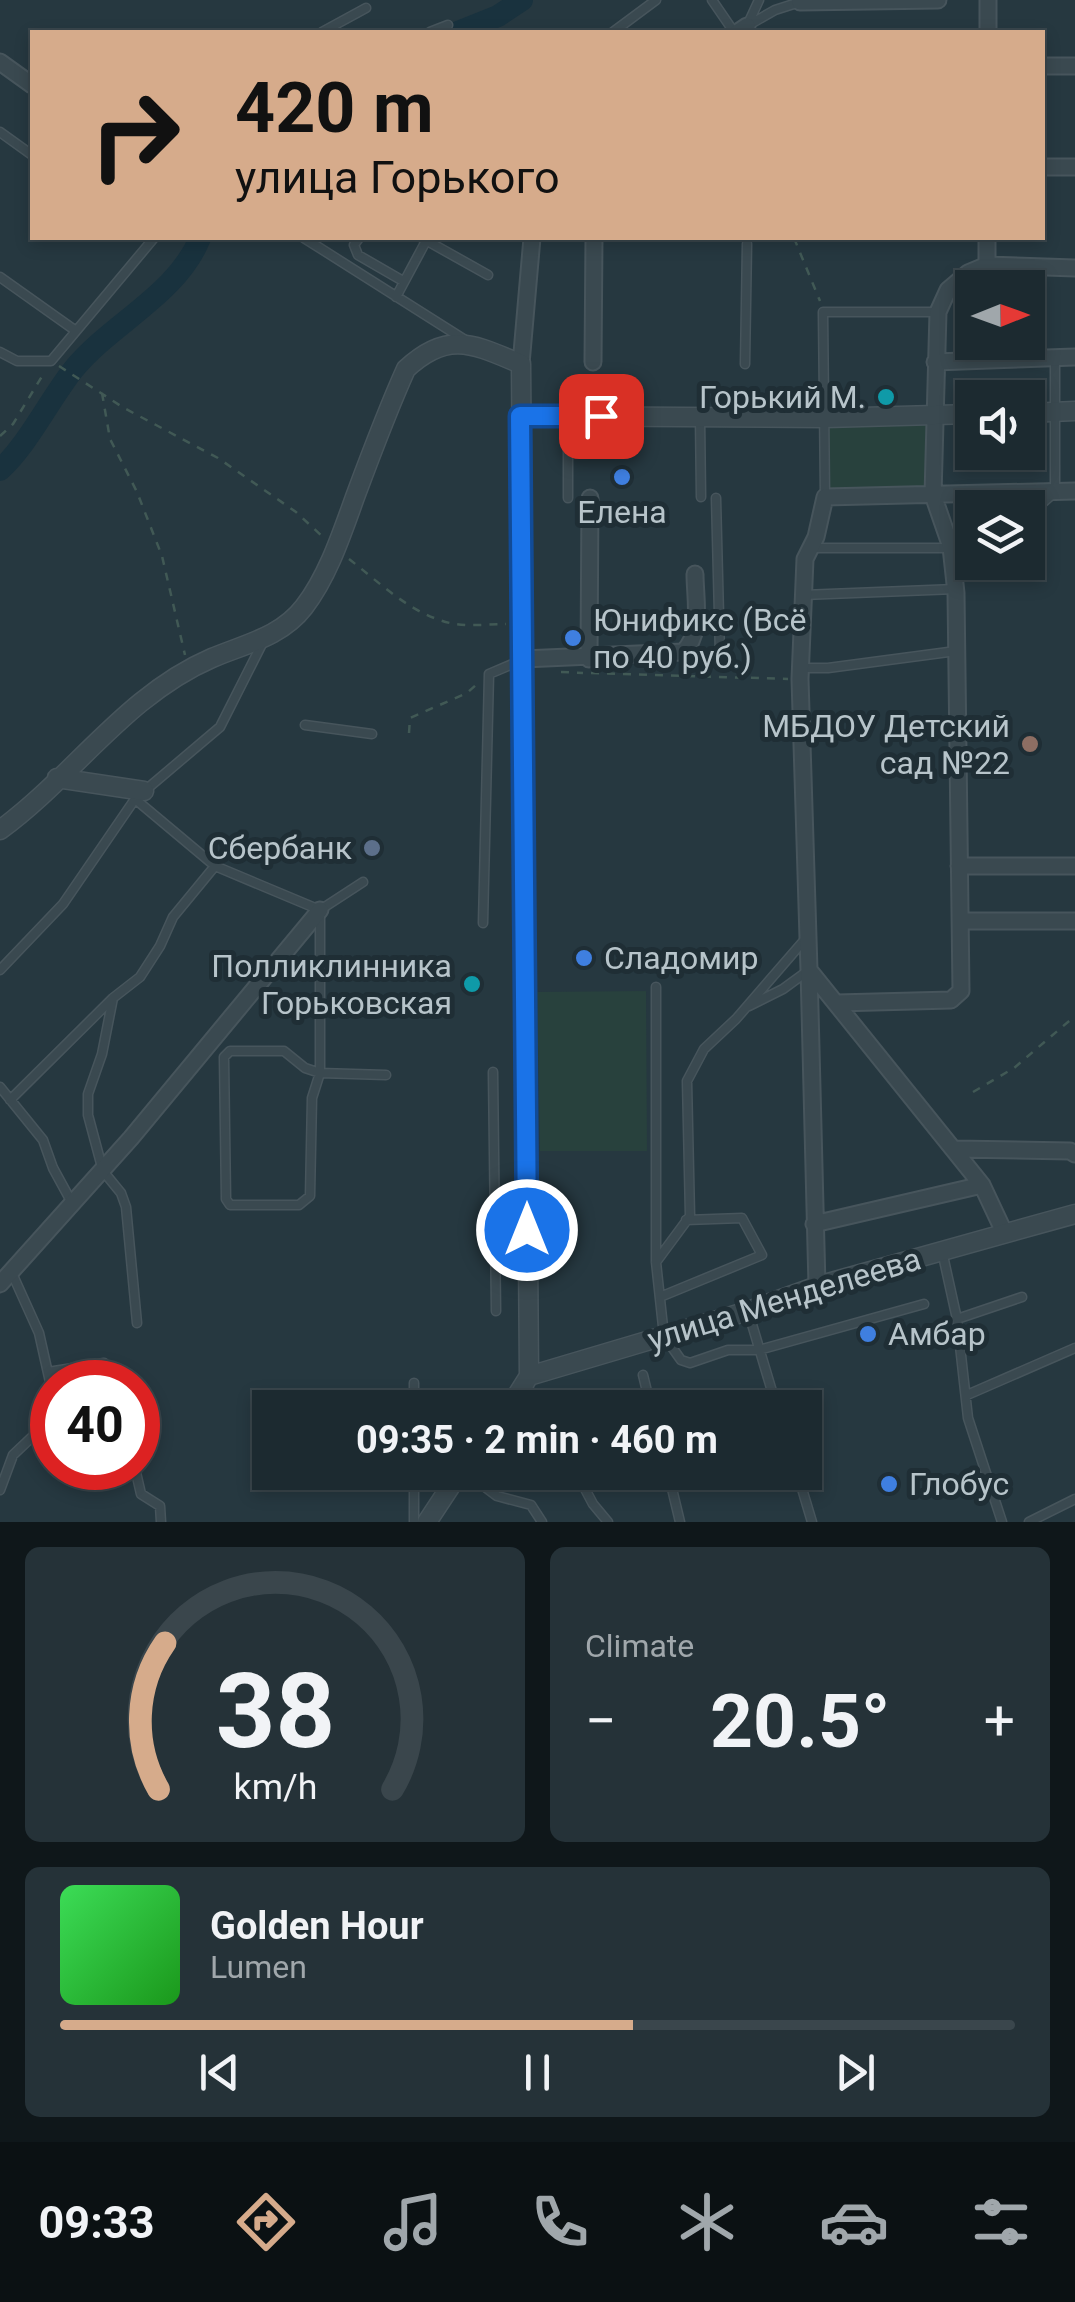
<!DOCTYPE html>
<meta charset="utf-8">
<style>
:root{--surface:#1c2a30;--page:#253238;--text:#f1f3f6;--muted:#a0a7ab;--line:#3a464c;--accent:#d6ab8b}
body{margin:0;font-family:Roboto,sans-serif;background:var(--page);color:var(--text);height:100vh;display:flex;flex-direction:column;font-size:38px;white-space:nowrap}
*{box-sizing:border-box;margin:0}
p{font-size:32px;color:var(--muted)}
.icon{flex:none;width:55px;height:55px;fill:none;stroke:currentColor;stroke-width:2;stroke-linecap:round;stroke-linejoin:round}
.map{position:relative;height:1522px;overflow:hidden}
.sheet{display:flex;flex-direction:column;gap:25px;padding:25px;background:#0f171a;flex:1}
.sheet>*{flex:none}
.banner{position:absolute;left:30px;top:30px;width:1015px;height:210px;border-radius:0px;box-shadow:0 5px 15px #0003,0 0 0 2px var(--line);background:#d6ab8b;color:#111;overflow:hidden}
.needle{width:65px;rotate:89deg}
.tools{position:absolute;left:955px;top:270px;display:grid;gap:20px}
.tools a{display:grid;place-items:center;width:90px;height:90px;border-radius:0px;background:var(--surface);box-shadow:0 5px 15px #0003,0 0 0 2px var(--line);font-size:50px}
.speed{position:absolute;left:30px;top:1360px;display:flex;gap:20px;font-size:50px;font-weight:700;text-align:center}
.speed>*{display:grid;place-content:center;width:130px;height:130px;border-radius:50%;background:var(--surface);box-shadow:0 5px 15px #0003,0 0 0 2px var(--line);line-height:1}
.speed .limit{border:15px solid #d22;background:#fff;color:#111}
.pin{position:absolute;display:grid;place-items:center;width:85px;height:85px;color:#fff;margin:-42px;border-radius:20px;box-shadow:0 5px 15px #0006}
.me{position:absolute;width:110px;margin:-55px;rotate:0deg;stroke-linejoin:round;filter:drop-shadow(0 0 8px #0008)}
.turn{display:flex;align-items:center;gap:35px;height:210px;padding:0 40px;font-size:45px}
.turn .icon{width:130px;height:130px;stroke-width:2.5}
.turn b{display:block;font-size:70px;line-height:85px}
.big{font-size:75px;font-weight:700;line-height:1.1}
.sheet .card{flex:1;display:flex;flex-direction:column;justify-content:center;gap:15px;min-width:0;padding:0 35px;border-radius:15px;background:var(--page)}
.sheet .dial{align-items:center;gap:0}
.dial svg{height:260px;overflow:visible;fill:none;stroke:var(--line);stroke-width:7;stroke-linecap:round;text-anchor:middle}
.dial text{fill:var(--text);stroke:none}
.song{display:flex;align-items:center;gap:30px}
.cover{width:120px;height:120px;border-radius:15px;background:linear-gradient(135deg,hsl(130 70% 55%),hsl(120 70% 35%))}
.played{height:10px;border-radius:5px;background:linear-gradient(90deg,var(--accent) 60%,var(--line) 60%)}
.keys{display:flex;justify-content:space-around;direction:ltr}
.heat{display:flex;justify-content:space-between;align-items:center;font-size:55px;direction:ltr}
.sheet .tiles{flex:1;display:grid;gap:25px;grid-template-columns:1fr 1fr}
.card:last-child{grid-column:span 2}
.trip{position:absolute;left:252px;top:1390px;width:570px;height:100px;border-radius:0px;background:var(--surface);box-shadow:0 5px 15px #0003,0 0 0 2px var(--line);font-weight:700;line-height:100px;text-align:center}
.menu{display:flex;height:160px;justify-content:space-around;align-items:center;background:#0b1113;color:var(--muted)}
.menu .icon{width:70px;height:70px}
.menu .current{color:var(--accent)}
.menu b{font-size:45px;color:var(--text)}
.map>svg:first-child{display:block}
</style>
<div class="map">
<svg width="1075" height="1522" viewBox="0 0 1075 1522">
<rect width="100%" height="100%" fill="#263840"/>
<path fill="#28413d" d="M933,415V495L825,497V418Z
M646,991L647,1151H540L537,992Z"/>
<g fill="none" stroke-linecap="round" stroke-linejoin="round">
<path stroke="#19323e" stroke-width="22" d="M458,32L498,16L522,0
M0,470C29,443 48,402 73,370C110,324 177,295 200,238"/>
<g stroke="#47555c" stroke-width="11">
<path id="service" d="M712,0L734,32
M747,26L775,10L800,2
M747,26L759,0
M322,32L366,8
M430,32L448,25
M613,32L656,0
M0,132L32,155
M304,238L465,340
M359,238L354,245L358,255L403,281
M422,238L488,275
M0,277L76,331
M396,297L426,241
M0,352L17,361H51L154,238
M745,364L747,244
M568,417V498
M700,417L701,497
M825,497L823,312H938
M716,498L720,655
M1028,516L1055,492V358
M811,548H972
M803,595L956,589
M802,668H828L956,651
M305,725L372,734
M135,799L215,866L320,910L363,882
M320,916V1073L312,1098L310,1196L299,1205H230L226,1199L224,1057L230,1051H284L305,1068L320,1073L386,1075
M483,923L489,674L522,660
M0,970L63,904L135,799L220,727L263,642
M656,987V1262L664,1336L681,1360L690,1363L728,1350H759L924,1304
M113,998L102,1054L88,1094V1115L103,1171L121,1193L126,1207L137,1323
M749,1006L783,989L809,970
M493,1072L496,1311
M0,1087L43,1140L53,1168L71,1201
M10,1100L113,998L140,977L160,946L173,917L215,866
M942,1251L957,1319L968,1418L1002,1522
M656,1262L690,1216L687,1081L704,1049L736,1019L807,937
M11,1271L39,1333L52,1391
M660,1297L762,1255L742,1218L686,1220
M748,1311L777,1408
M957,1319L1022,1297
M48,1372L104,1363
M643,1375L651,1408
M414,1383V1408
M527,1386L540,1408
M967,1395L1075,1348
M135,1468L141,1494L160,1506L161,1522
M465,1472L497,1496L531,1505L542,1522
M576,1472L593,1504L608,1522
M668,1472L680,1522
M797,1472L812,1522
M0,1490L13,1455L52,1418
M414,1522V1472
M1029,1522L1075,1499"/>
</g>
<g stroke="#47555c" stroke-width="19">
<path id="minor" d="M800,2L938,0
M738,32L747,26
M988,32V0
M0,62L32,85
M1042,66H1075
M1042,167H1075
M987,265L1075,268
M593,362L594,238
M935,362L1075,357
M521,364L532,238
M523,659L683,652C703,634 695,599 695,574
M589,659L590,498
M959,866H1075
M961,921H1075
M809,970L817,1286
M837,1003L951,1000L961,991L956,593L951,547L933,495L938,312L948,290L968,273L987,265V238
M955,1149L1070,1151L1075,1154
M814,1224L982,1185
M1005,1234L982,1185L809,970L800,679L805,559L816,537L825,497L1075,491
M0,1284L131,1138L320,910"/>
</g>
<g stroke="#47555c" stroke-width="21">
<path id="tertiary" d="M1028,413L1075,411
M520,416L825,418L972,414
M57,778L144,791
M0,830C74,776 126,695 212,658C245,644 281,637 304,607C328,576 342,533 355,497C371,454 387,411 406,369C448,330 473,344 521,364L529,1376
M509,1408L529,1376L748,1311L817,1286L1075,1214
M427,1522L460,1472"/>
</g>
<path stroke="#415955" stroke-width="2.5" stroke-dasharray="8 8" stroke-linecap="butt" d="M794,238L820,301
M59,366L124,408L218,458L296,512L324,538
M102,393L110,439L137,492L162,556L185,655
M0,436L13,424L44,373
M349,559C380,583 411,614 450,623C467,627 488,624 506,624
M561,672L583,673
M591,673L788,679
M409,733L410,718L467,693L477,684
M973,1092L1014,1068L1075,1016"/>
<use href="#service" stroke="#3a4950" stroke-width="8"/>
<use href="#minor" stroke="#3a4950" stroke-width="15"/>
<use href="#tertiary" stroke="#3a4950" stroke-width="18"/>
</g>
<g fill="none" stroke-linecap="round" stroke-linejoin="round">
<g stroke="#114b97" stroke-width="25">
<path id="route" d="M527,1230L520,416H601"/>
</g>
<use href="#route" stroke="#1a73e8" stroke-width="18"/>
</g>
<g fill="#0f9aa8" stroke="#1f2e35" stroke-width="4">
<circle cx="886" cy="397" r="10"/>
<circle cx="472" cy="984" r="10"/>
</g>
<g fill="#3f7fe0" stroke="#1f2e35" stroke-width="4">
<circle cx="622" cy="477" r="10"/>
<circle cx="573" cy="638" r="10"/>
<circle cx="584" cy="958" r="10"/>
<circle cx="868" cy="1334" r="10"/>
<circle cx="889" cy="1484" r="10"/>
</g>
<circle fill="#8d6e63" stroke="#1f2e35" stroke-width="4" cx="1030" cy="744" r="10"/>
<circle fill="#5c6f8a" stroke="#1f2e35" stroke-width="4" cx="372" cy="848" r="10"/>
<g text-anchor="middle" stroke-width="10" stroke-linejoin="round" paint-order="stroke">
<g font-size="32" fill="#b7c4ca" stroke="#1f2e35" text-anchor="end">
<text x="866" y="408">Горький М.</text>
<text x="622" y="523" text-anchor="middle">Елена</text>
<text x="593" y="631" text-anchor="start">Юнификс (Всё<tspan x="593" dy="37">по 40 руб.)</tspan></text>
<text x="1010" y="737">МБДОУ Детский<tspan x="1010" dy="37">сад №22</tspan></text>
<text x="352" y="859">Сбербанк</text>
<text x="604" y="969" text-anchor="start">Сладомир</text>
<text x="452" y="977">Полликлинника<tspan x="452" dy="37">Горьковская</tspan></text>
<text x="888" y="1345" text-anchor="start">Амбар</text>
<text x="909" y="1495" text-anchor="start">Глобус</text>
</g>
<g font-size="32" fill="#b7c4ca" stroke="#1f2e35">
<text transform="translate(784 1299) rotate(-17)" y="11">улица Менделеева</text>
</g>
</g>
</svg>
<div class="tools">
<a><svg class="needle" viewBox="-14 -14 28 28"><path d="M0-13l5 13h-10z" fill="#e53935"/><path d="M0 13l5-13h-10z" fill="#a0a7ab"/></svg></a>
<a><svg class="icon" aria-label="sound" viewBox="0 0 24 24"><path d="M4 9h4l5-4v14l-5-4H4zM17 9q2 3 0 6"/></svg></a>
<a><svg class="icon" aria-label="layers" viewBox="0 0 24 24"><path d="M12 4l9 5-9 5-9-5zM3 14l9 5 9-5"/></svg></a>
</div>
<div class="speed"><div class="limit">40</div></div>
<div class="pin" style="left:601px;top:416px;background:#d93025"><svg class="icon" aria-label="arrive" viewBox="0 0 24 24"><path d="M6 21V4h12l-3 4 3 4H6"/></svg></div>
<svg class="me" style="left:527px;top:1230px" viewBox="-20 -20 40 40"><circle r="17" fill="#1a73e8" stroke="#fff" stroke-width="3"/><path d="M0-11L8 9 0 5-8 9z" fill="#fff"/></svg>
<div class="trip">09:35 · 2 min · 460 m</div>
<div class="banner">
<div class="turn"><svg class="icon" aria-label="right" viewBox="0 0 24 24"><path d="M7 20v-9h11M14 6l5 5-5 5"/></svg><div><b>420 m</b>улица Горького</div></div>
</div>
</div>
<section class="sheet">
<div class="tiles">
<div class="card dial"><svg viewBox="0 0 100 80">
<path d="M14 69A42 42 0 1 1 86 69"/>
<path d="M14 69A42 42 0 0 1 16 24" stroke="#d6ab8b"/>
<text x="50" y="56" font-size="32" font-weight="700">38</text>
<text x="50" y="72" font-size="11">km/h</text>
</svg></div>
<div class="card"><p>Climate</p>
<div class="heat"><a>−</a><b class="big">20.5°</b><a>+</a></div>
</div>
<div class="card">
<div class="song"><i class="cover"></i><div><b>Golden Hour</b><p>Lumen</p></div></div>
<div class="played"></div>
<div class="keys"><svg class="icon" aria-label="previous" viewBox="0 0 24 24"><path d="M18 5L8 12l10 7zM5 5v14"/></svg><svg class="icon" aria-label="pause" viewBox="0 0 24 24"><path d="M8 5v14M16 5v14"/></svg><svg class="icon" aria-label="next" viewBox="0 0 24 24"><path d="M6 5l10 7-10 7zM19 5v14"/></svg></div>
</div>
</div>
</section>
<nav class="menu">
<b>09:33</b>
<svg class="icon current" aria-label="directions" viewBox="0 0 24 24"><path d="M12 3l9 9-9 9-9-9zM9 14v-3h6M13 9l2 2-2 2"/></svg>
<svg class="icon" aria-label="music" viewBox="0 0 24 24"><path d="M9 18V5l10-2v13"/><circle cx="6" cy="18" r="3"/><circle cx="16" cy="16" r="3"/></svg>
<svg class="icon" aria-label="phone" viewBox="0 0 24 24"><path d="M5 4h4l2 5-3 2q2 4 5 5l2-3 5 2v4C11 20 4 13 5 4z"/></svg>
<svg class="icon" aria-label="climate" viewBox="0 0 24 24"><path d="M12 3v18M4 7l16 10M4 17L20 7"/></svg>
<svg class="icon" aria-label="car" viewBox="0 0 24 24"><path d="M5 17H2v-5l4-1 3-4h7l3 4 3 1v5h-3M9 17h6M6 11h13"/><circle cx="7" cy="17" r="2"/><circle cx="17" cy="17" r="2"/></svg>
<svg class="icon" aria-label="filters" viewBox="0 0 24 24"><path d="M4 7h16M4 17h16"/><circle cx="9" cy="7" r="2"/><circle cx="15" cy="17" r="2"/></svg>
</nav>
